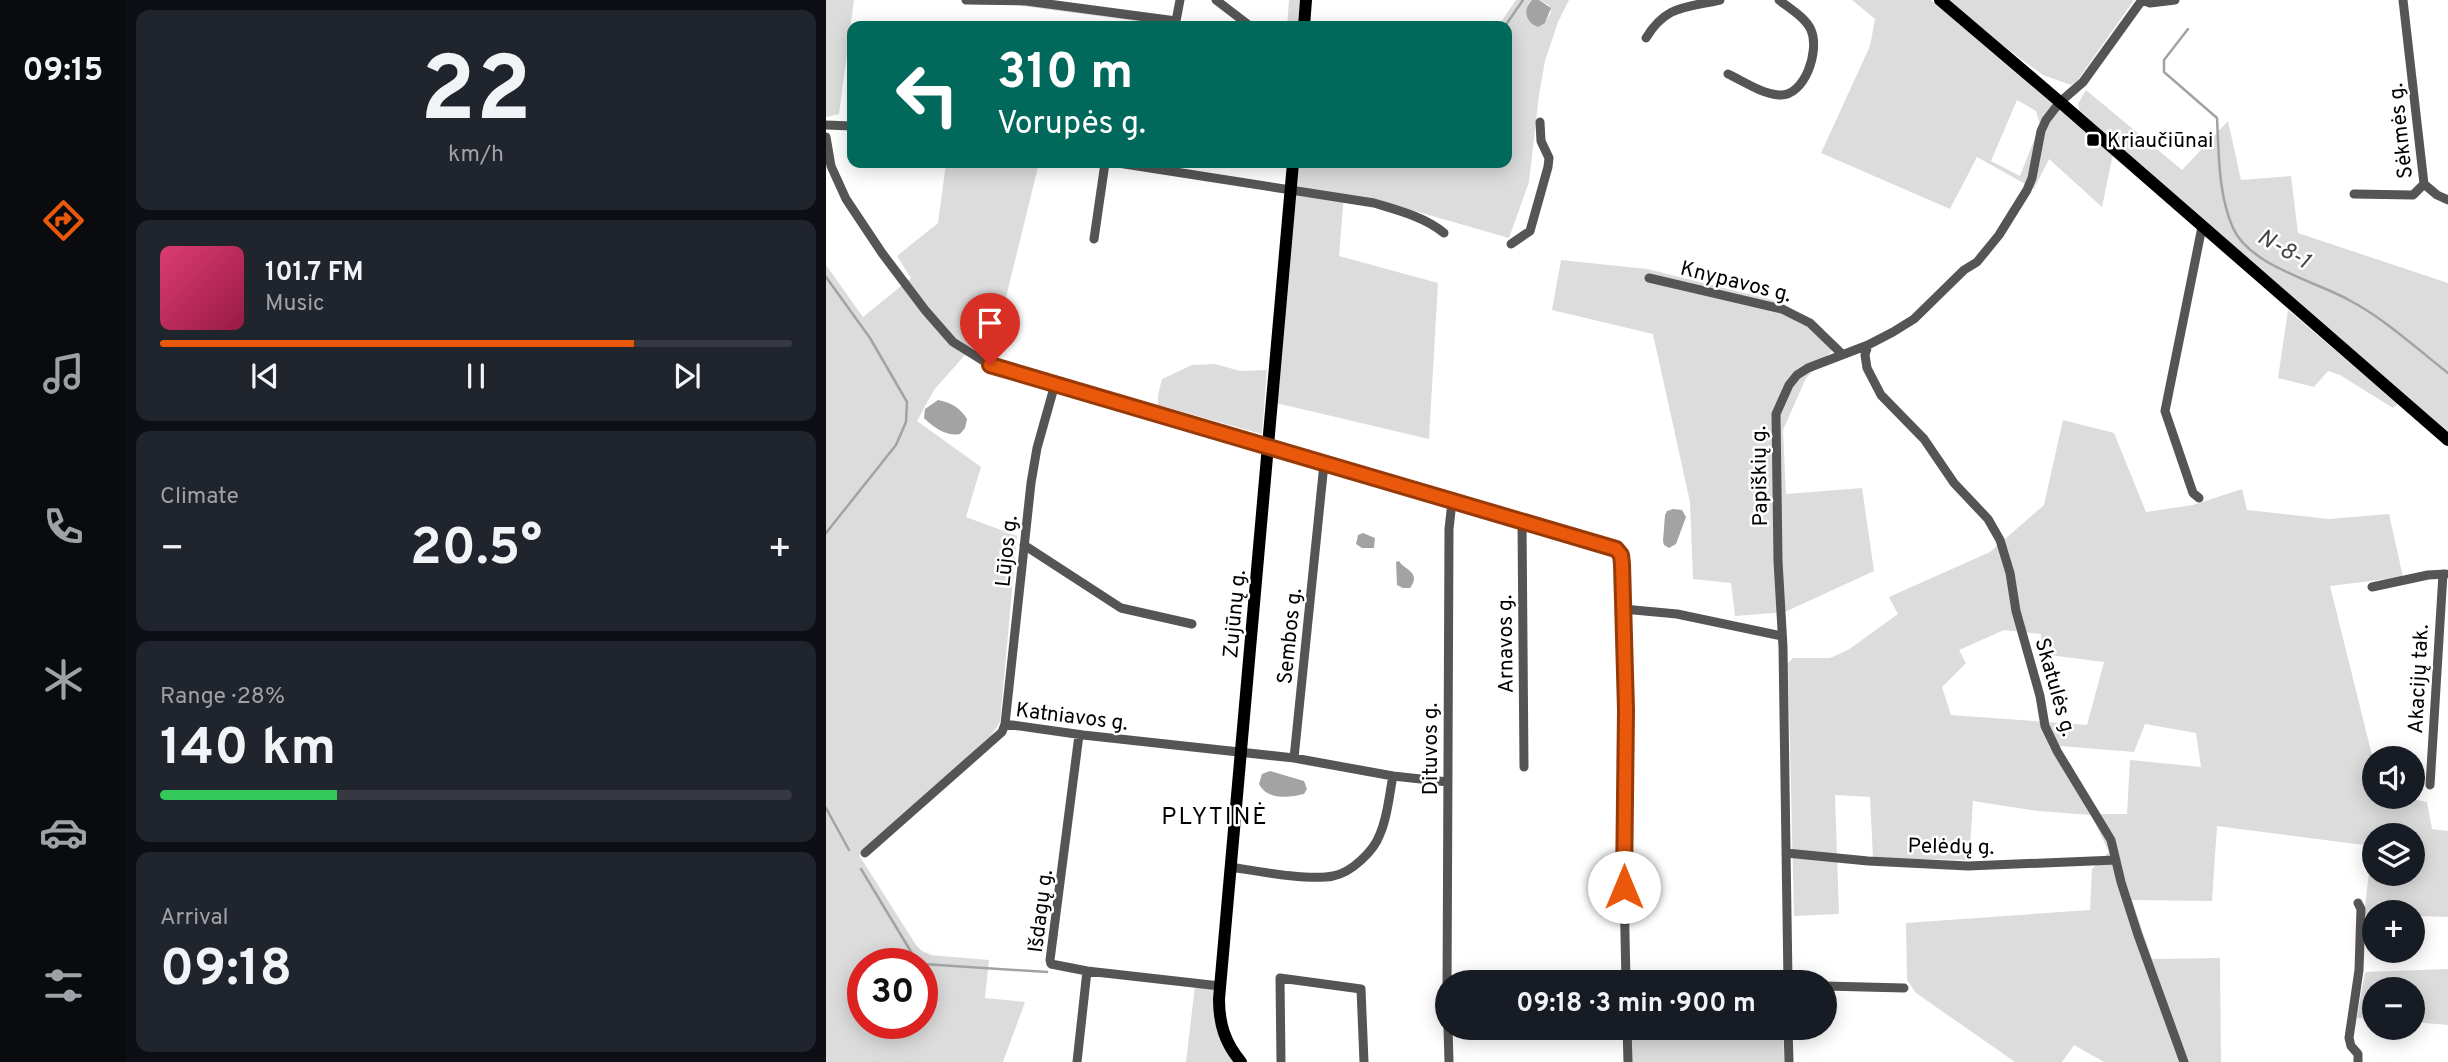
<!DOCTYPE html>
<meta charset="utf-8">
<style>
:root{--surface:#171b24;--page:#20242c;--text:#f1f3f6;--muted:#9ea1a6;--line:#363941;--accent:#ea580c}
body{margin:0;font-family:Overpass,sans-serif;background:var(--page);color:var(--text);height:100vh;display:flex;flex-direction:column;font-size:26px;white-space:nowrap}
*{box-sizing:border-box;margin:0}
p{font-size:23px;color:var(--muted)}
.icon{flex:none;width:38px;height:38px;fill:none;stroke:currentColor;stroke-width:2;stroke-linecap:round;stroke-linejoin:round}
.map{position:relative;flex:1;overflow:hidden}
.side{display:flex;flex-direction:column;gap:10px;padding:10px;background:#0d0f14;width:700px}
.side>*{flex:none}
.guide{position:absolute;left:21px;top:21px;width:665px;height:147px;border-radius:14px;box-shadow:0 4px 18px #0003;background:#00695c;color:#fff;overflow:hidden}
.controls{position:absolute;left:1536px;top:746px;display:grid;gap:14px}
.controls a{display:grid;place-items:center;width:63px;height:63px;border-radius:50%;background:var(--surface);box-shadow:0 4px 18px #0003;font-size:35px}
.speed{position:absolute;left:21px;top:948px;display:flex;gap:14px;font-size:35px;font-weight:700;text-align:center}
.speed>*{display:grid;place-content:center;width:91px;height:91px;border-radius:50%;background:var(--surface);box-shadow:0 4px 18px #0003;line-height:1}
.speed .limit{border:10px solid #d22;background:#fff;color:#111}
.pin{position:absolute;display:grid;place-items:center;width:60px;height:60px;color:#fff;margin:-72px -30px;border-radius:50% 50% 50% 0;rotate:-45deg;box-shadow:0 0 7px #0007}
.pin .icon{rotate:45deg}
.me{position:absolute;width:77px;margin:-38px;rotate:0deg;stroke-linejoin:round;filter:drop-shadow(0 0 5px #0008)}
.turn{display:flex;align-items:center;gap:24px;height:147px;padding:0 35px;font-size:32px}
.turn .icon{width:91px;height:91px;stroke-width:2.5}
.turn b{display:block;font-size:49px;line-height:60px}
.big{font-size:52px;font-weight:700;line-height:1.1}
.side .tile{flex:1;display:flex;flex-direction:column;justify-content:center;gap:10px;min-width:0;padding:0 24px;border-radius:14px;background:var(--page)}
.side .dial{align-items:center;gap:0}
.dial b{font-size:91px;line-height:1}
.song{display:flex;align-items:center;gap:21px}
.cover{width:84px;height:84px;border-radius:10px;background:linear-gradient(135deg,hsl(340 70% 55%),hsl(340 70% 35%))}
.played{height:7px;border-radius:4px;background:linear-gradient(90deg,var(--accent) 75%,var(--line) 75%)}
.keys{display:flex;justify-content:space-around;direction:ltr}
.heat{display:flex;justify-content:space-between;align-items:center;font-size:38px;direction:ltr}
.charge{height:10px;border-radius:5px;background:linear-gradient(90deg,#34c759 28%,var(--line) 0)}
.trip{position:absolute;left:609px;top:970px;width:402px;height:70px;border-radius:35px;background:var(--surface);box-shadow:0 4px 18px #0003;font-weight:700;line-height:70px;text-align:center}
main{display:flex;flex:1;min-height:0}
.menu{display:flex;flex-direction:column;width:126px;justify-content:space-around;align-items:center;background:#090b0e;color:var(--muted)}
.menu .icon{width:49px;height:49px}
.menu .active{color:var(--accent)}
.menu b{font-size:32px;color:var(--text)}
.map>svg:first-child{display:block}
</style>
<main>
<nav class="menu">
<b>09:15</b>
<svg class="icon active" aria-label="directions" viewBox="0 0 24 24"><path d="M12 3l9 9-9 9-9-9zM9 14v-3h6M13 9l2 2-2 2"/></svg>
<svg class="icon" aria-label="music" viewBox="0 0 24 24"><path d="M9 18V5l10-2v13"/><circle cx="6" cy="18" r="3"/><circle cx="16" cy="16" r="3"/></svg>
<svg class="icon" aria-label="phone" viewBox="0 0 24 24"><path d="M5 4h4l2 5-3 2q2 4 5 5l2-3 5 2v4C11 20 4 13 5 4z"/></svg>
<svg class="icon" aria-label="climate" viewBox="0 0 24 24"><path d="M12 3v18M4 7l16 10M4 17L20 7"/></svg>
<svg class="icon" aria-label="car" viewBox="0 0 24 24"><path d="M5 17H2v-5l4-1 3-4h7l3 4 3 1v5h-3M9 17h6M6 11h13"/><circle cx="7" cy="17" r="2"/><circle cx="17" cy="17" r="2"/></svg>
<svg class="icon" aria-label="filters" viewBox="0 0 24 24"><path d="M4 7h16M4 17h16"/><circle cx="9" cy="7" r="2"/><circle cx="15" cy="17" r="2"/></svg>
</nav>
<section class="side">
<div class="tile dial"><b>22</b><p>km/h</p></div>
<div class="tile">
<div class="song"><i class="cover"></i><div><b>101.7 FM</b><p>Music</p></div></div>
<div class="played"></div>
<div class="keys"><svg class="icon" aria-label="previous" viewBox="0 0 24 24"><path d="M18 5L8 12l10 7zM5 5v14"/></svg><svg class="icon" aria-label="pause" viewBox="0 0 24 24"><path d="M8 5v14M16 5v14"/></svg><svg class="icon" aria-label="next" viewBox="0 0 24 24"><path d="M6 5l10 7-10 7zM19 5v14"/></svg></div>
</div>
<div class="tile"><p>Climate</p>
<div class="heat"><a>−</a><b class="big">20.5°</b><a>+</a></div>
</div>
<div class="tile"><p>Range · 28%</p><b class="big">140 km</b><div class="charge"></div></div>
<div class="tile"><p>Arrival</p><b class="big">09:18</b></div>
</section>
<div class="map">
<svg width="1622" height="1062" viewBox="0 0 1622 1062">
<rect width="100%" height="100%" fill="#fff"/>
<path fill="#dcdcdc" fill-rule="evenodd" d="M0,0H28L13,114L0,117Z
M196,0L339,23L348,26L196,6Z
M463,0H474L472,26H461Z
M690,0H706L702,4L719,23L725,12L723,5L713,0H743L732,22L719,61L713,95L703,182L683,238L547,199L518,194L513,256L612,283L603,439L450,403L471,163H681V26H672Z
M1026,0H1105L1287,154L1276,207L1223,159L1208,189L1151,157L1124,209L995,153L1044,46L1049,19ZM1191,100L1210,111L1214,125L1194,176L1165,161Z
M1122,0H1308L1251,81L1245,85L1217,75L1188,54Z
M1260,90L1356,170L1402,121L1415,180L1465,176L1472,233L1622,283V434L1254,114L1252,104Z
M120,163H213L169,342L138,356L108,390L91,421L155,467L140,517L191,536L174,722L164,737L33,855L90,945L96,951L105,955L163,960L159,998L199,1002L177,1062H0V265L37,317L85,278L71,256L112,223ZM37,964H96V1024H37Z
M735,260L821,269L955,302L988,323L1007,350L980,378L957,430L960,494L1036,488L1048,571L959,612L909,616L905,583L867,579L864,502L827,334L726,310Z
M1462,310L1572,404L1567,408L1514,375L1502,371L1488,387L1452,378Z
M389,364L414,371L441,370L436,434L332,405V395L336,379L366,365Z
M1237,420L1288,433L1320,512L1367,505L1416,489L1421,510L1503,519L1563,514L1577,577L1504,586L1549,767V796H1571L1601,802L1606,829L1622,831V917L1587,916V912H1549V915H1538L1546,846L1391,826L1386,901L1306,900L1326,959L1394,958L1395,1062H1278L1248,1045L1236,1062H1189L1090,993L1081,980L1080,923L1264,910L1266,869L1283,852L1265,815L1212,811L1147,801L1143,860L1047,858L1044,797L1009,795L1013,914L968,916L962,663L967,658H1004L1022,650L1072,614L1063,597L1164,552L1218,505ZM1178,630L1215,634V654L1278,662L1261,725L1125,715L1116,687L1140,663L1133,650ZM1319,724L1370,733L1375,767L1304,760L1301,814H1269L1222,745L1308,752ZM1549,835H1587V873H1549Z
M1622,969V1025L1587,1022V989H1549V1019L1531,1018L1539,972Z
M369,986L390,987C388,1022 387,1033 409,1062H360Z
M805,1027H957L958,1062H806Z"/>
<path fill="#a3a3a3" d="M706,0H713L725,8L719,23L712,27C700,23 696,10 706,0Z
M112,400C126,403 133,407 141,419L139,428L134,434C121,437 107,427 98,418L99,409Z
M847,509L856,510L860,517L850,544L843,548L838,545L837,541L839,515L841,511Z
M537,533L549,538L548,548H536L530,544L532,535Z
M573,561C578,570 596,572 584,588H577L571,585L570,562Z
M444,771L478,781L481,789L478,794C463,798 441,800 433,784L436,774Z"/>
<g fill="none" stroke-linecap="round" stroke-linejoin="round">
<path stroke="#a3a3a3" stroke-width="2.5" d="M679,26L697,0
M1362,29L1338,60V72L1391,118C1393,154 1392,194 1407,228C1424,266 1489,281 1523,300C1559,319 1590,348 1622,373
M0,277L44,338L81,402L80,422L70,445L0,533
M0,808L23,850
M35,869L90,960L97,964L221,972"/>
<path stroke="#555" stroke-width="9" d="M140,0L200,1L350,21L354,0
M390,0L424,26
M1316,0L1324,3L1349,0
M820,38C840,5 859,8 894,0
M902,74C917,81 936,94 953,95C979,97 994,50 985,30C980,18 963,8 953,0
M0,125L26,126
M0,137L5,166L20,199L56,253L99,310L127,342L164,365L790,549L795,555L796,564L800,710L798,887L800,982
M292,163L548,203C571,210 599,217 618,233
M1598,184L1611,195L1622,200
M1528,194L1587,195L1598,184L1577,0
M268,239L279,163
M685,244L704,231L722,167L723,158L715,141L714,122
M823,278L956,309L984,323L1016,354
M1042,345L1039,355L1041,368L1055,395L1098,439L1128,483L1162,519L1174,540L1184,573L1190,611L1214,696L1219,726L1231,751L1285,840L1295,882L1312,935L1358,1062
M1373,498L1367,493L1339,411L1376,227
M696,521L698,767
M198,545L295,608L366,624
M1546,587L1602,575L1620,574
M797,609L851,614L956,636
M179,724L257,735L468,758L567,776L622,782
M253,735L224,960L225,964L261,971L394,986
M468,758L498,464
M1604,785L1617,574
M39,853L176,732L179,724L205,483L211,448L229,384
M960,853L1042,861L1142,866L1290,860
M404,867C430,871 483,881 507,876C525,873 548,851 554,834C562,816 563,795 567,776
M962,982L957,647L952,561L950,414L963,385L971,375L982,368L1042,345L1067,332L1088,319L1138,270L1151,262L1173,235L1201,190L1206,178L1215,131L1220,120L1234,102L1257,82L1316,0
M999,986L1078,988
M621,995L623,529L626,502
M622,1027L623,1062
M801,1027L802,1062
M962,1027L963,1062
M251,1062L261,971
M455,1062L454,978L535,989L538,1062
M1532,1062V1054L1525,1046L1523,1038L1533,970L1535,909L1532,903"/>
<path stroke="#000" stroke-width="12" d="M1114,0L1234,102L1622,440
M478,26L480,0
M415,1062C399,1043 393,1024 393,999L467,163"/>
</g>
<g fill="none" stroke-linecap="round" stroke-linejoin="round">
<g stroke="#983908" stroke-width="18">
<path id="route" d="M164,365L790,549L795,555L796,564L800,710L798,887"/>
</g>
<use href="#route" stroke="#ea580c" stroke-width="12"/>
</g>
<rect fill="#000" stroke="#fff" stroke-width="2.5" x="1260" y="133" width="14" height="14" rx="3.5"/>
<g text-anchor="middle" stroke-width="5" stroke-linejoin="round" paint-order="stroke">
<g font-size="21" fill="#000" stroke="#fff">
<text transform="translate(1574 131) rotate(-96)" y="7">Sėkmės g.</text>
<text transform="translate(910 281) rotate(14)" y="7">Knypavos g.</text>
<text transform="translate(933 476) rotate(-91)" y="7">Papiškių g.</text>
<text transform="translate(180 551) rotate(-84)" y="7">Lūjos g.</text>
<text transform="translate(408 614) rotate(-85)" y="7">Zujūnų g.</text>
<text transform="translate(463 636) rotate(-84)" y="7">Sembos g.</text>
<text transform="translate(679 644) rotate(-91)" y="7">Arnavos g.</text>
<text transform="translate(1592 679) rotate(-87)" y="7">Akacijų tak.</text>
<text transform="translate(1230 687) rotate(74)" y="7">Skatulės g.</text>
<text transform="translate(246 716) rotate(7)" y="7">Katniavos g.</text>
<text transform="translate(604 749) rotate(-90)" y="7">Dituvos g.</text>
<text transform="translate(1125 846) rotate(1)" y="7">Pelėdų g.</text>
<text transform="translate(214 911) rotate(-83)" y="7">Išdagų g.</text>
</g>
<g font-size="21" fill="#000" stroke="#fff" text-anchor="start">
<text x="1281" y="147">Kriaučiūnai</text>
</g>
<g font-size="23" font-style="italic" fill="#444" stroke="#fff">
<text transform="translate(1458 248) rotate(30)" y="8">N-8-1</text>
</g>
<g font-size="24" letter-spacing="2" fill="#000" stroke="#fff">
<text x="389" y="824">PLYTINĖ</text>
</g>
</g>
</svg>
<div class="controls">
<a><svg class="icon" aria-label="sound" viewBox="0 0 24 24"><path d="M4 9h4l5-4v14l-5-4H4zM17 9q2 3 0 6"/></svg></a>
<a><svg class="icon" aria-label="layers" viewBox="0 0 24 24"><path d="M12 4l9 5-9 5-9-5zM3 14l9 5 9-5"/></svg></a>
<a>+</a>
<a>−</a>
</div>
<div class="speed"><div class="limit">30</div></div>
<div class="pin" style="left:164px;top:365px;background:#d93025"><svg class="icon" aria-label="arrive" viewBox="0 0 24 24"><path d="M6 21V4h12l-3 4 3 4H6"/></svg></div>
<svg class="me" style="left:798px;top:887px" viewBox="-20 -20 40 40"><circle r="19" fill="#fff"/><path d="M0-13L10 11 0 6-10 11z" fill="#ea580c"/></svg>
<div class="trip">09:18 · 3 min · 900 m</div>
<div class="guide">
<div class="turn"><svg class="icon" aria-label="left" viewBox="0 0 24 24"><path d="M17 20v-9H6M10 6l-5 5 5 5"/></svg><div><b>310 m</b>Vorupės g.</div></div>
</div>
</div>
</main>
